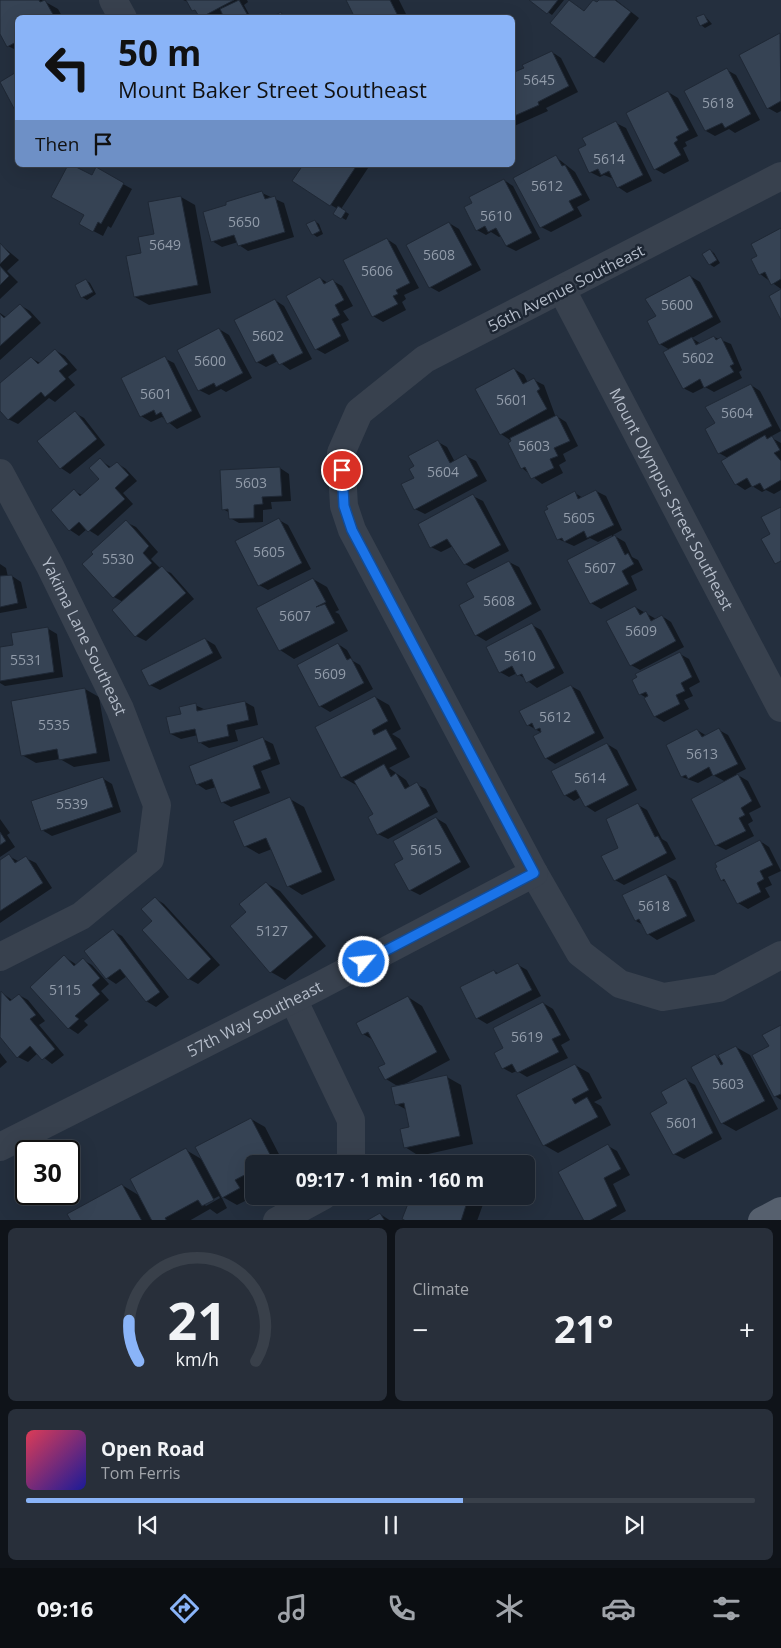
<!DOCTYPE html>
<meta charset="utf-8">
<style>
:root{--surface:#1b232e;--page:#282f3a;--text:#f1f3f6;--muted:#a0a4aa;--line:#39404a;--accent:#8ab4f8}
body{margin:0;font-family:"Open Sans",sans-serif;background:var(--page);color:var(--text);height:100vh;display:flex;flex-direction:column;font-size:19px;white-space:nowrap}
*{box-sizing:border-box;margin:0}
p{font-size:16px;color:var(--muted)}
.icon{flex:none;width:28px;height:28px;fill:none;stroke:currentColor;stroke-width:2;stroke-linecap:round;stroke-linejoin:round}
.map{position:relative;height:1220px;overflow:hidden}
.panel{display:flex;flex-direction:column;gap:8px;padding:8px;background:#0f1319;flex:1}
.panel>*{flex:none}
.hud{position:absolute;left:15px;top:15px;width:500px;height:152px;border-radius:8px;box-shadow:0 5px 20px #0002,0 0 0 1px var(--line);background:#8ab4f8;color:#111;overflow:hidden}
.speed{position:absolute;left:15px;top:1140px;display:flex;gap:10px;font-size:25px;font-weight:700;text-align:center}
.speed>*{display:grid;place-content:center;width:65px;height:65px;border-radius:50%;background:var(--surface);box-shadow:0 5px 20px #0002,0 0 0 1px var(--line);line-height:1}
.speed .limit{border:2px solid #111;border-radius:8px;background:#fff;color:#111}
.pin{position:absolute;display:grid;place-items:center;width:42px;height:42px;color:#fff;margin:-21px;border:2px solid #fff;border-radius:50%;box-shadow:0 1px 5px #0007}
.me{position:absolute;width:55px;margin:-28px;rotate:62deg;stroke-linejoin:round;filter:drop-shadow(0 0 4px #0008)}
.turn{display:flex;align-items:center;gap:18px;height:105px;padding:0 20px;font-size:22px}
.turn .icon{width:65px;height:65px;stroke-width:2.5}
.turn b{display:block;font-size:35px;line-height:42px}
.then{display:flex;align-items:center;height:48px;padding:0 20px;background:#0003;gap:10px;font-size:19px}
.big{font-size:38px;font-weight:700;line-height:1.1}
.panel .card{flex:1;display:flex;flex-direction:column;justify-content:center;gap:8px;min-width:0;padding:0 18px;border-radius:8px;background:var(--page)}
.panel .dial{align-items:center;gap:0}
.dial svg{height:130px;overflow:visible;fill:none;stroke:var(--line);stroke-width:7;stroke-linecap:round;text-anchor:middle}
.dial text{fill:var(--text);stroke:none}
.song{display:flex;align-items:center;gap:15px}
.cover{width:60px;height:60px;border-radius:8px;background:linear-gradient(135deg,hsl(350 70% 55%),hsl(240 70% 35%))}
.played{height:5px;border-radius:2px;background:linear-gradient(90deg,var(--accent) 60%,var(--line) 60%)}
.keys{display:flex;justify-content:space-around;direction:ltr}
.heat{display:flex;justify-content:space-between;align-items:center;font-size:28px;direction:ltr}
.panel .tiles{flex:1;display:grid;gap:8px;grid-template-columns:1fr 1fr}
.card:last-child{grid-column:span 2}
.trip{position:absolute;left:245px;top:1155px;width:290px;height:50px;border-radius:8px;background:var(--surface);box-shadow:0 5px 20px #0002,0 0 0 1px var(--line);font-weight:700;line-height:50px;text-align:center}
.tab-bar{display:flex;height:80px;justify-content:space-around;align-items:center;background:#0b0e12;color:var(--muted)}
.tab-bar .icon{width:35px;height:35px}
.tab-bar .active{color:var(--accent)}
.tab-bar b{font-size:22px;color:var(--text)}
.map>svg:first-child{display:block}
</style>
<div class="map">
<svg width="781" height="1221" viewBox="0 0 781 1221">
<rect width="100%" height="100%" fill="#242f3e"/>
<path fill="#0007" fill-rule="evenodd" d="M0,0H42L58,9L63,18H18V51L8,46L0,31Z
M183,0H247L248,2L244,5L250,16L226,18L224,15L219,18H201L188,2Z
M348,0H399L408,18H357Z
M531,0H564L552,15Z
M601,0H616L639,18L604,63L594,57L570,1L585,12Z
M704,15L712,24L705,28L701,25Z
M780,34L781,111L777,113L768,108Z
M552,52L561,58L578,92L546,108L548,111L512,127V74Z
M727,70L736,75L760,120L735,133L729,129L715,136L706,131L686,92Z
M668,92L678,98L698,136L685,142L687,146L683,148L689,161L664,174L655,169Z
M616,123L626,128L652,181L627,193L618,187L614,179L604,175L600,177L590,172L588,146Z
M556,157L575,172L590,200L577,207L582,216L551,232L541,227Z
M69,165L92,177L96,169L132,189L111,228L108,226L103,236L80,224L86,215Z
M304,165H370L341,209L349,214L346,220L335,214L338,209L331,205Z
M504,180L513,186L540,239L516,251L506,246L501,236L499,237L491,232L486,235L477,230Z
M262,193L284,203L294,237L248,251L239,245L238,242L222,247L212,241Z
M181,197L195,205L211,293L149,305L135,297L143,254Z
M315,221L319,224L323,234L317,237L313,234Z
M449,223L459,229L481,270L439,292L430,287Z
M781,230V289L760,274L759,256Z
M387,239L396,245L419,288L404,295L406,299L402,302L406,310L383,322L373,316L345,260Z
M0,244L19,260L7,271L18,282L0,299Z
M710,250L714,253L720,263L714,267L709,264Z
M690,276L700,282L721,322L692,338L701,344L714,337L731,344L742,370L739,372L742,378L714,392L705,387L693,393L683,388L670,350L660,344L658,316Z
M320,278L328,283L333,281L342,286L353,306L343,311L349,320L341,324L349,341L325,354L316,349Z
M86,280L90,283L96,294L87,300L82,297Z
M275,300L284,306L312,359L290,370L278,361L266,367L257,362Z
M20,305L30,311L41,323L0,360V313L7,318Z
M219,329L229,335L252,378L226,392L221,389L209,395L199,390Z
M55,350L65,356L77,370L68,377L75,385L55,402L49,398L18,424L8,419L0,409V385L31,358L40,363Z
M164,358L174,363L201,417L177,429L162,417L151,422L141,416L122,379Z
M514,369L524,375L528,383L534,380L544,385L555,415L566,422L578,446L563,454L566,461L559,465L563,473L542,484L522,468L513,442L501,434Z
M751,385L760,391L781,431L770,437L781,443V490L774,494L766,490L762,492L752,486L745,490L736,484L728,458L719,453L717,424Z
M75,413L84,418L105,445L70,474L61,468Z
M438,442L447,447L455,462L466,456L476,461L487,481L425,514L415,509L416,467Z
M100,460L112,468L117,463L126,469L137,481L123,493L133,504L98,536L87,529L79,536L70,530L74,491L82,495L101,479Z
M280,468L289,474L291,501L271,502L272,509L263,510V522L239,523L230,518V513L223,509Z
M596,491L606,496L622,530L613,535L625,542L632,557L638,560L643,570L631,576L637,590L601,609L591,603L612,535L598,542L590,538L574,546L558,539L575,493L583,498Z
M473,496L483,501L509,551L474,569L465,564L453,546L441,552L431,547Z
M279,520L288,525L311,569L268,590L259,585Z
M126,522L136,527L158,552L151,559L160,568L171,573L194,599L146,641L136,636L123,602L114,597Z
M509,562L519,567L541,610L486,641L476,635L475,598Z
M0,564L6,568L8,577L12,576L21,582L27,608L0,613Z
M313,579L327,587L339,610L335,612L339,614L348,631L294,659L280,650Z
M635,607L656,619L662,616L671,622L684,647L640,670L631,665Z
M532,625L541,630L564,673L537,688L517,673L509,677L500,672Z
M47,628L57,634L63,677L5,686L0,683V648L14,646Z
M205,639L215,645L222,658L160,690L150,685Z
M338,644L347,650L353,661L360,665L373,689L330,712L320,706Z
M680,654L689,659L700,682L689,688L693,696L684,700L689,709L664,722L654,716L645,697L640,694Z
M571,686L580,691L604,738L555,764L546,758L542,733L528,725Z
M85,689L99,697L110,761L74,767L60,759L36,763L22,755L12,702Z
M375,697L389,705L401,729L392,734L400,739L410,757L389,768L406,780L410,787L416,784L426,789L438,812L388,839L378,834L374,815L356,785L342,777Z
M245,702L254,707L258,725L235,730L238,741L209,748L199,742L198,735L181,739L171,734L182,715L195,705L206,710Z
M697,730L707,736L719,730L728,735L746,769L736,774L748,781L761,807L749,813L753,821L748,824L754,836L726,850L716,845L726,782L713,775L698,783L682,777Z
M263,739L273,744L280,764L261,771L270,793L231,807L222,802L216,787L206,790L197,784Z
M607,744L617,750L637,790L595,812L586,806L581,797L574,801L565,795Z
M102,778L112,784L121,812L52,836L42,830Z
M290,799L304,807L335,880L302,895L288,886L272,849L259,854L245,846Z
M638,805L647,810L662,839L667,842L676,859L624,885L615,880L620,849Z
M436,818L446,824L470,867L420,895L410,890L405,859Z
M0,819L10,833L7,835L15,847L0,857Z
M760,841L769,847L781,871L768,877L772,885L765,888L770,897L748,909L738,903L728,883L722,880Z
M9,856L18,861L26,858L36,863L52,888L0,923V862Z
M666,875L676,881L695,921L657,940L648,934L643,925L636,921Z
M266,883L280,891L326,946L285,980L271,972Z
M155,898L164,904L220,965L198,984L189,979L154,921Z
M113,931L122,936L169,997L156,1007L146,1001L127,976L116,984L107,978Z
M65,957L77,965L83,960L92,965L109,984L101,991L109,1000L84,1021L88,1025L78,1034L69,1028Z
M518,965L527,970L541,996L487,1024L477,1018L494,971L499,974Z
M1,992L12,1000L19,995L28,1000L45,1021L39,1025L64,1055L52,1064L38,1053L28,1062L18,1057L0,1035Z
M408,997L422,1006L450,1060L403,1085L447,1077L461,1085L473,1144L419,1156L405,1147L411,1128L407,1110L396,1104L399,1087L386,1079L387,1065L375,1041L363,1034Z
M543,1003L553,1009L570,1040L561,1045L568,1058L527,1077L517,1071L512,1073L503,1068L505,1048Z
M781,1026V1100L775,1096L771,1047Z
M736,1047L750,1055L778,1109L736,1131L722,1123L715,1056L722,1060Z
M0,1053L7,1062L0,1068Z
M575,1065L589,1073L602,1098L594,1102L601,1106L611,1125L558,1153L544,1145Z
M686,1080L695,1085L722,1139L684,1159L674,1154L669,1104Z
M251,1119L265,1127L284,1164H254V1185L248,1188L253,1197L237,1205L221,1196L227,1208L217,1214L210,1209L189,1221H72L122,1185L140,1196L186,1150L203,1160ZM219,1196L220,1198L206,1206L204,1204Z
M608,1146L617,1151L630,1175L613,1184L626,1211L608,1221H586Z
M412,1196H486L477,1221H407Z
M380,1214L391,1221H369Z"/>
<path fill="#364354" stroke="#1f2835" d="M0,0H39L40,2L45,0L55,18H18V41L7,47L0,34Z
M186,0H234L200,18L195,10L192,11Z
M239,0L247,14L239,18H224L220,9Z
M346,0H390L399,18H355Z
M529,0H558L547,14Z
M569,0L584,11L593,0L597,2L599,0H615L631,12L594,58L550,23Z
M281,12L284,18H270Z
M704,14L708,22L700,26L696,17Z
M780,33L781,101L767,109L739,55Z
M552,51L569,86L538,102L539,105L512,117V73L524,68L522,65Z
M727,68L751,114L725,128L722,123L705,131L684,91Z
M18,71V116L0,82Z
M668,91L689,130L676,137L678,140L674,143L681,155L654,170L626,113Z
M616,121L643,175L617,188L609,171L601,175L598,169L589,173L578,149L586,145L582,138Z
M556,155L562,166L565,165L582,195L569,201L574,210L540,228L513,178Z
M68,165H72L92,175L96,167L124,183L101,224L98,222L93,232L79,224L84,215L51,197Z
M303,165H357L330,206L292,181Z
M504,179L532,233L506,246L496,228L488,232L485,226L476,231L464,207L472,203L469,197Z
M262,191L265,199L275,196L285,232L238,246L234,235L211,242L203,212L226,205V202Z
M181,196L198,285L134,297L126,256L141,253L138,237L154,234L148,202Z
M338,206L346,211L341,219L333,214Z
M315,220L320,231L312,235L306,224Z
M449,222L472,265L429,288L406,245Z
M781,228V279L771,285L765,272L759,275L751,259L757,256L751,244Z
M387,238L410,283L396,290L398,294L393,296L398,304L372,317L343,260Z
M0,243L10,254L0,264Z
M710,249L717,260L709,265L702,254Z
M0,266L9,276L0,285Z
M690,275L713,317L659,345L647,321L656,316L645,299Z
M320,277L324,284L333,279L344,300L335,305L340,315L332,319L341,336L315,350L286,296Z
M86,279L93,292L81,298L75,285Z
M781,289V320L769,296Z
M275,299L303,353L279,365L273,354L256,363L234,320Z
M20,304L32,317L0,346V314L4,318Z
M219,328L243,373L216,387L214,383L198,391L177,350Z
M714,336L716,340L721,337L734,364L730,366L734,372L704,388L700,379L683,389L663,352L692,337L696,345Z
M55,349L68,364L59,371L66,379L45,397L41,392L8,420L0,411V383L31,357L38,364Z
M165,356L192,411L167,424L161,412L156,415L154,410L140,417L121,378Z
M514,368L523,384L534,378L540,389L537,391L547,409L500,435L475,389Z
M751,384L772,426L718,454L705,429L715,423L705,407Z
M75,411L97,439L60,469L37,441Z
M557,415L570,441L554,448L558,456L550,459L554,468L531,479L525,467L521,469L508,443L511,441L510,438Z
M765,435L767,439L772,436L780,450L774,453L781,461V480L764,490L760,483L752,487L747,478L735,485L721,461Z
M438,440L450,463L466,454L478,476L414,510L401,484L414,478L409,469L414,466L408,456Z
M100,458L109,468L117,462L129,475L115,488L125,499L88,532L79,522L69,531L51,510L74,489L80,496L99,479L89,468Z
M280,467L282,496L262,497L263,504L254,505V518L229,519L228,509L222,510L220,470Z
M596,490L614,525L587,538L584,531L564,542L562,538L557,540L544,511L548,509L546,506L575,491L578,499Z
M473,494L501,545L464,565L447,539L430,548L418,524Z
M781,507V561L775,564L761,539L770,534L761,517Z
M279,518L302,563L258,586L235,541Z
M126,520L149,546L143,553L152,563L113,598L82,564L93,554L91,552Z
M615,535L625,555L628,553L634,564L622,571L629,584L590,604L567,560Z
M509,561L532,604L475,636L459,605L474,597L466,583Z
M162,566L186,593L135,637L112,610Z
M12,575L18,603L0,607V576Z
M313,578L326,602L316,607L325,604L335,623L279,651L256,608Z
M635,606L640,615L646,611L651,621L662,615L676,641L630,666L606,621Z
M532,623L555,668L526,683L522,674L517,676L512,666L499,673L486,647Z
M48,627L54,672L0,681V647L13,645L11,633Z
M205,638L213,653L149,686L141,670Z
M338,643L347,660L351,658L364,683L319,707L297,665Z
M680,652L692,677L681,683L685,691L676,695L680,704L654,717L644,698L648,696L646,692L639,695L632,680L637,677L635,674Z
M571,685L595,733L545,759L533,736L541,732L540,728L535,730L532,723L527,726L519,711Z
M85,688L97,753L59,760L57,749L21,756L11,701Z
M375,696L388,721L372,730L374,735L386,729L397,749L341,778L315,727Z
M245,701L249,720L227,725L229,736L198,743L195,729L170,734L166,717L181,714L179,707L196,703L197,711Z
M719,728L738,764L713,776L709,767L688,779L686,775L681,777L666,745L697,729L702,737Z
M263,737L271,759L253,766L261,788L221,803L212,779L196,785L189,766Z
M607,743L629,785L585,807L576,790L564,796L551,771Z
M384,764L391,777L396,773L405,789L417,782L430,806L377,835L368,817L373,814L354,781Z
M738,774L752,801L741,808L745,815L739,818L746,831L715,846L691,799Z
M103,777L113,807L41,831L31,801Z
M290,797L322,872L287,887L266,838L244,847L233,821Z
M638,803L655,837L658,836L667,853L614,881L601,856L618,848L606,819Z
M436,817L461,862L409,891L394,864L403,859L393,841Z
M0,832L6,841L0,845Z
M760,840L773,865L760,871L764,879L757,883L761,892L737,904L724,879L721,881L715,868L717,867L715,863Z
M9,854L15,863L26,856L43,883L0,911V860Z
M666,874L687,916L647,935L639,919L635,921L622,895Z
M266,882L313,937L270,973L230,926L246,912L239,904Z
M155,897L211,959L188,980L142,930L152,921L141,909Z
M113,929L160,992L146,1002L120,969L106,979L84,951Z
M64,955L74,966L83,958L100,978L92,985L100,994L75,1016L79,1019L68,1029L30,987Z
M518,963L532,990L476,1019L460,987L494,970L496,974Z
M1,991L10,1001L19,994L36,1015L30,1019L55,1049L42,1060L30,1046L17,1058L0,1037Z
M408,996L437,1052L385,1080L378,1067L385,1064L368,1032L362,1035L356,1023Z
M543,1002L561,1035L552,1039L559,1052L517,1073L512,1064L502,1069L494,1053L503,1048L493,1028Z
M781,1025V1094L774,1097L752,1055L769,1046L762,1035Z
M736,1046L765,1101L721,1124L691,1067L715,1054L721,1065L723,1064L718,1055Z
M575,1064L589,1090L572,1099L575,1104L587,1097L598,1117L543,1146L516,1095Z
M447,1075L460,1136L404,1148L400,1129L409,1127L404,1103L395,1105L391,1087Z
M686,1078L713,1133L673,1155L650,1113L667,1103L661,1092Z
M251,1118L275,1164H254V1170L235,1180L240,1188L222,1198L195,1147Z
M608,1144L621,1169L604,1178L617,1206L589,1221H584L558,1172Z
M186,1148L214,1200L202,1206L198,1200L165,1218L167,1221H152L130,1179Z
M122,1184L142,1221H71L67,1214Z
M411,1196H469L461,1221H406L402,1219Z
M380,1213L385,1221H366Z"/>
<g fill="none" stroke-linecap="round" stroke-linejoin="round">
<g stroke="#38414e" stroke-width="28">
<path d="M113,0L123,18"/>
<path d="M781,176L425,359L359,412L341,453L344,506L352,530L534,873L580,953L620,984L663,997L719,988L781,955"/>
<path id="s1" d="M562,290L781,708"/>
<path id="s2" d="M0,473L50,566L120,709L157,805L150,859L81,916L0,957"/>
<path d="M293,999L351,1120V1158L347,1164"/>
<path id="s3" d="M0,1147L315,988L534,873"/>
<path d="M277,1221L323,1196"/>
</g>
<path stroke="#56606e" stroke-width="28" d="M762,1221L781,1211"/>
</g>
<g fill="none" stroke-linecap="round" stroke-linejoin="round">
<g stroke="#114b97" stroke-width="12">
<path id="route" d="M342,470L344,506L352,530L534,873L364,962"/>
</g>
<use href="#route" stroke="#1a73e8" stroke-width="9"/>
</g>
<g text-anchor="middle" stroke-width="5" stroke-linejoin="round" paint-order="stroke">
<g font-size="14" fill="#929caa">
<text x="539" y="85">5645</text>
<text x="718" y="108">5618</text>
<text x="609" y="164">5614</text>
<text x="547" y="191">5612</text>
<text x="496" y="221">5610</text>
<text x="244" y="227">5650</text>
<text x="165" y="250">5649</text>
<text x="439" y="260">5608</text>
<text x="377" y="276">5606</text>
<text x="677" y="310">5600</text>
<text x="268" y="341">5602</text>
<text x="698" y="363">5602</text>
<text x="210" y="366">5600</text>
<text x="156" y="399">5601</text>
<text x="512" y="405">5601</text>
<text x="737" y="418">5604</text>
<text x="534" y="451">5603</text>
<text x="443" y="477">5604</text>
<text x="251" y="488">5603</text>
<text x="579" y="523">5605</text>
<text x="269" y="557">5605</text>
<text x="118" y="564">5530</text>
<text x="600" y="573">5607</text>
<text x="499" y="606">5608</text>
<text x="295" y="621">5607</text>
<text x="641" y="636">5609</text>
<text x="520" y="661">5610</text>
<text x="26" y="665">5531</text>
<text x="330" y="679">5609</text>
<text x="555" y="722">5612</text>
<text x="54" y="730">5535</text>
<text x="702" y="759">5613</text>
<text x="590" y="783">5614</text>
<text x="72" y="809">5539</text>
<text x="426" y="855">5615</text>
<text x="654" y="911">5618</text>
<text x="272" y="936">5127</text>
<text x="65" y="995">5115</text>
<text x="527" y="1042">5619</text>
<text x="728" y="1089">5603</text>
<text x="682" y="1128">5601</text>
</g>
<g font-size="16" fill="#b4bcc9" stroke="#1d2633">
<text transform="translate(566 288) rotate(-27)" y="6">56th Avenue Southeast</text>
<text dy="6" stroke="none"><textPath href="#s1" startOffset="236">Mount Olympus Street Southeast</textPath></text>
<text dy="6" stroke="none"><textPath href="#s2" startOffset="184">Yakima Lane Southeast</textPath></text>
<text dy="6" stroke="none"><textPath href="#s3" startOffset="285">57th Way Southeast</textPath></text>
</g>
</g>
</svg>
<div class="speed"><div class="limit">30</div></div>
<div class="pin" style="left:342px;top:470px;background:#d93025"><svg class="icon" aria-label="arrive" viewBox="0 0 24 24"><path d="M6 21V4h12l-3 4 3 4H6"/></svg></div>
<svg class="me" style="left:364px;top:962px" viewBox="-20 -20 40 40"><circle r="17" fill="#1a73e8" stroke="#fff" stroke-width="3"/><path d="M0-11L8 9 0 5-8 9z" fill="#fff"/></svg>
<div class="trip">09:17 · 1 min · 160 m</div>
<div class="hud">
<div class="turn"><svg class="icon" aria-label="left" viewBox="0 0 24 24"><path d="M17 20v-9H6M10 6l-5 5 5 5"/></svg><div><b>50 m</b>Mount Baker Street Southeast</div></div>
<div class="then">Then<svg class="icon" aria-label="arrive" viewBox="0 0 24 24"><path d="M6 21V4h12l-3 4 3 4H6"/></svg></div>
</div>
</div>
<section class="panel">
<div class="tiles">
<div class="card dial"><svg viewBox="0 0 100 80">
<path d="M14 69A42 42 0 1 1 86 69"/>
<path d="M14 69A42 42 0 0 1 8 44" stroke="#8ab4f8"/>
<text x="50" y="56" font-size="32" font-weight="700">21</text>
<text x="50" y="72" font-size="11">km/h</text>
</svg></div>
<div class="card"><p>Climate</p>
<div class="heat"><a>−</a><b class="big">21°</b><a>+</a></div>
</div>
<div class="card">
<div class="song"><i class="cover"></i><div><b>Open Road</b><p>Tom Ferris</p></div></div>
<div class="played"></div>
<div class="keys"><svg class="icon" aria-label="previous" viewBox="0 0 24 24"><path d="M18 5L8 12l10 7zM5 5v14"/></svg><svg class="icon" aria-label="pause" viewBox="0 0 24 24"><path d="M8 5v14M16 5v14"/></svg><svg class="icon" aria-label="next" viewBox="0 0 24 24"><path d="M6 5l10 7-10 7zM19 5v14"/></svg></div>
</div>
</div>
</section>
<nav class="tab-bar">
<b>09:16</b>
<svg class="icon active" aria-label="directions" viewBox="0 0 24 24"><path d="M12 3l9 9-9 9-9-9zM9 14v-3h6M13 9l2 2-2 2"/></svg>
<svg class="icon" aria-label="music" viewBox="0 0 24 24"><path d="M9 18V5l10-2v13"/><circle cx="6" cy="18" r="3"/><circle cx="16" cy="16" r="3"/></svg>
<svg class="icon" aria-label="phone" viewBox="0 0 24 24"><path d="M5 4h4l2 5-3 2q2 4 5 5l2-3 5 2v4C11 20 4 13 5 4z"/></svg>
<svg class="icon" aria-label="climate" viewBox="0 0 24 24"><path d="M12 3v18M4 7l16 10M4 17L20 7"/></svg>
<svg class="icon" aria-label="car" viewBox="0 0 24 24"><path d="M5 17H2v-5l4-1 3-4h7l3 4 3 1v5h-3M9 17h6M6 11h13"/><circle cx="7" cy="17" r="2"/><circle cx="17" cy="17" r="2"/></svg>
<svg class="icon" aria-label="filters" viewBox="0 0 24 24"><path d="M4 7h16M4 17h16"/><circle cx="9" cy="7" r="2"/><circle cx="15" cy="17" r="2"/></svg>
</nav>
